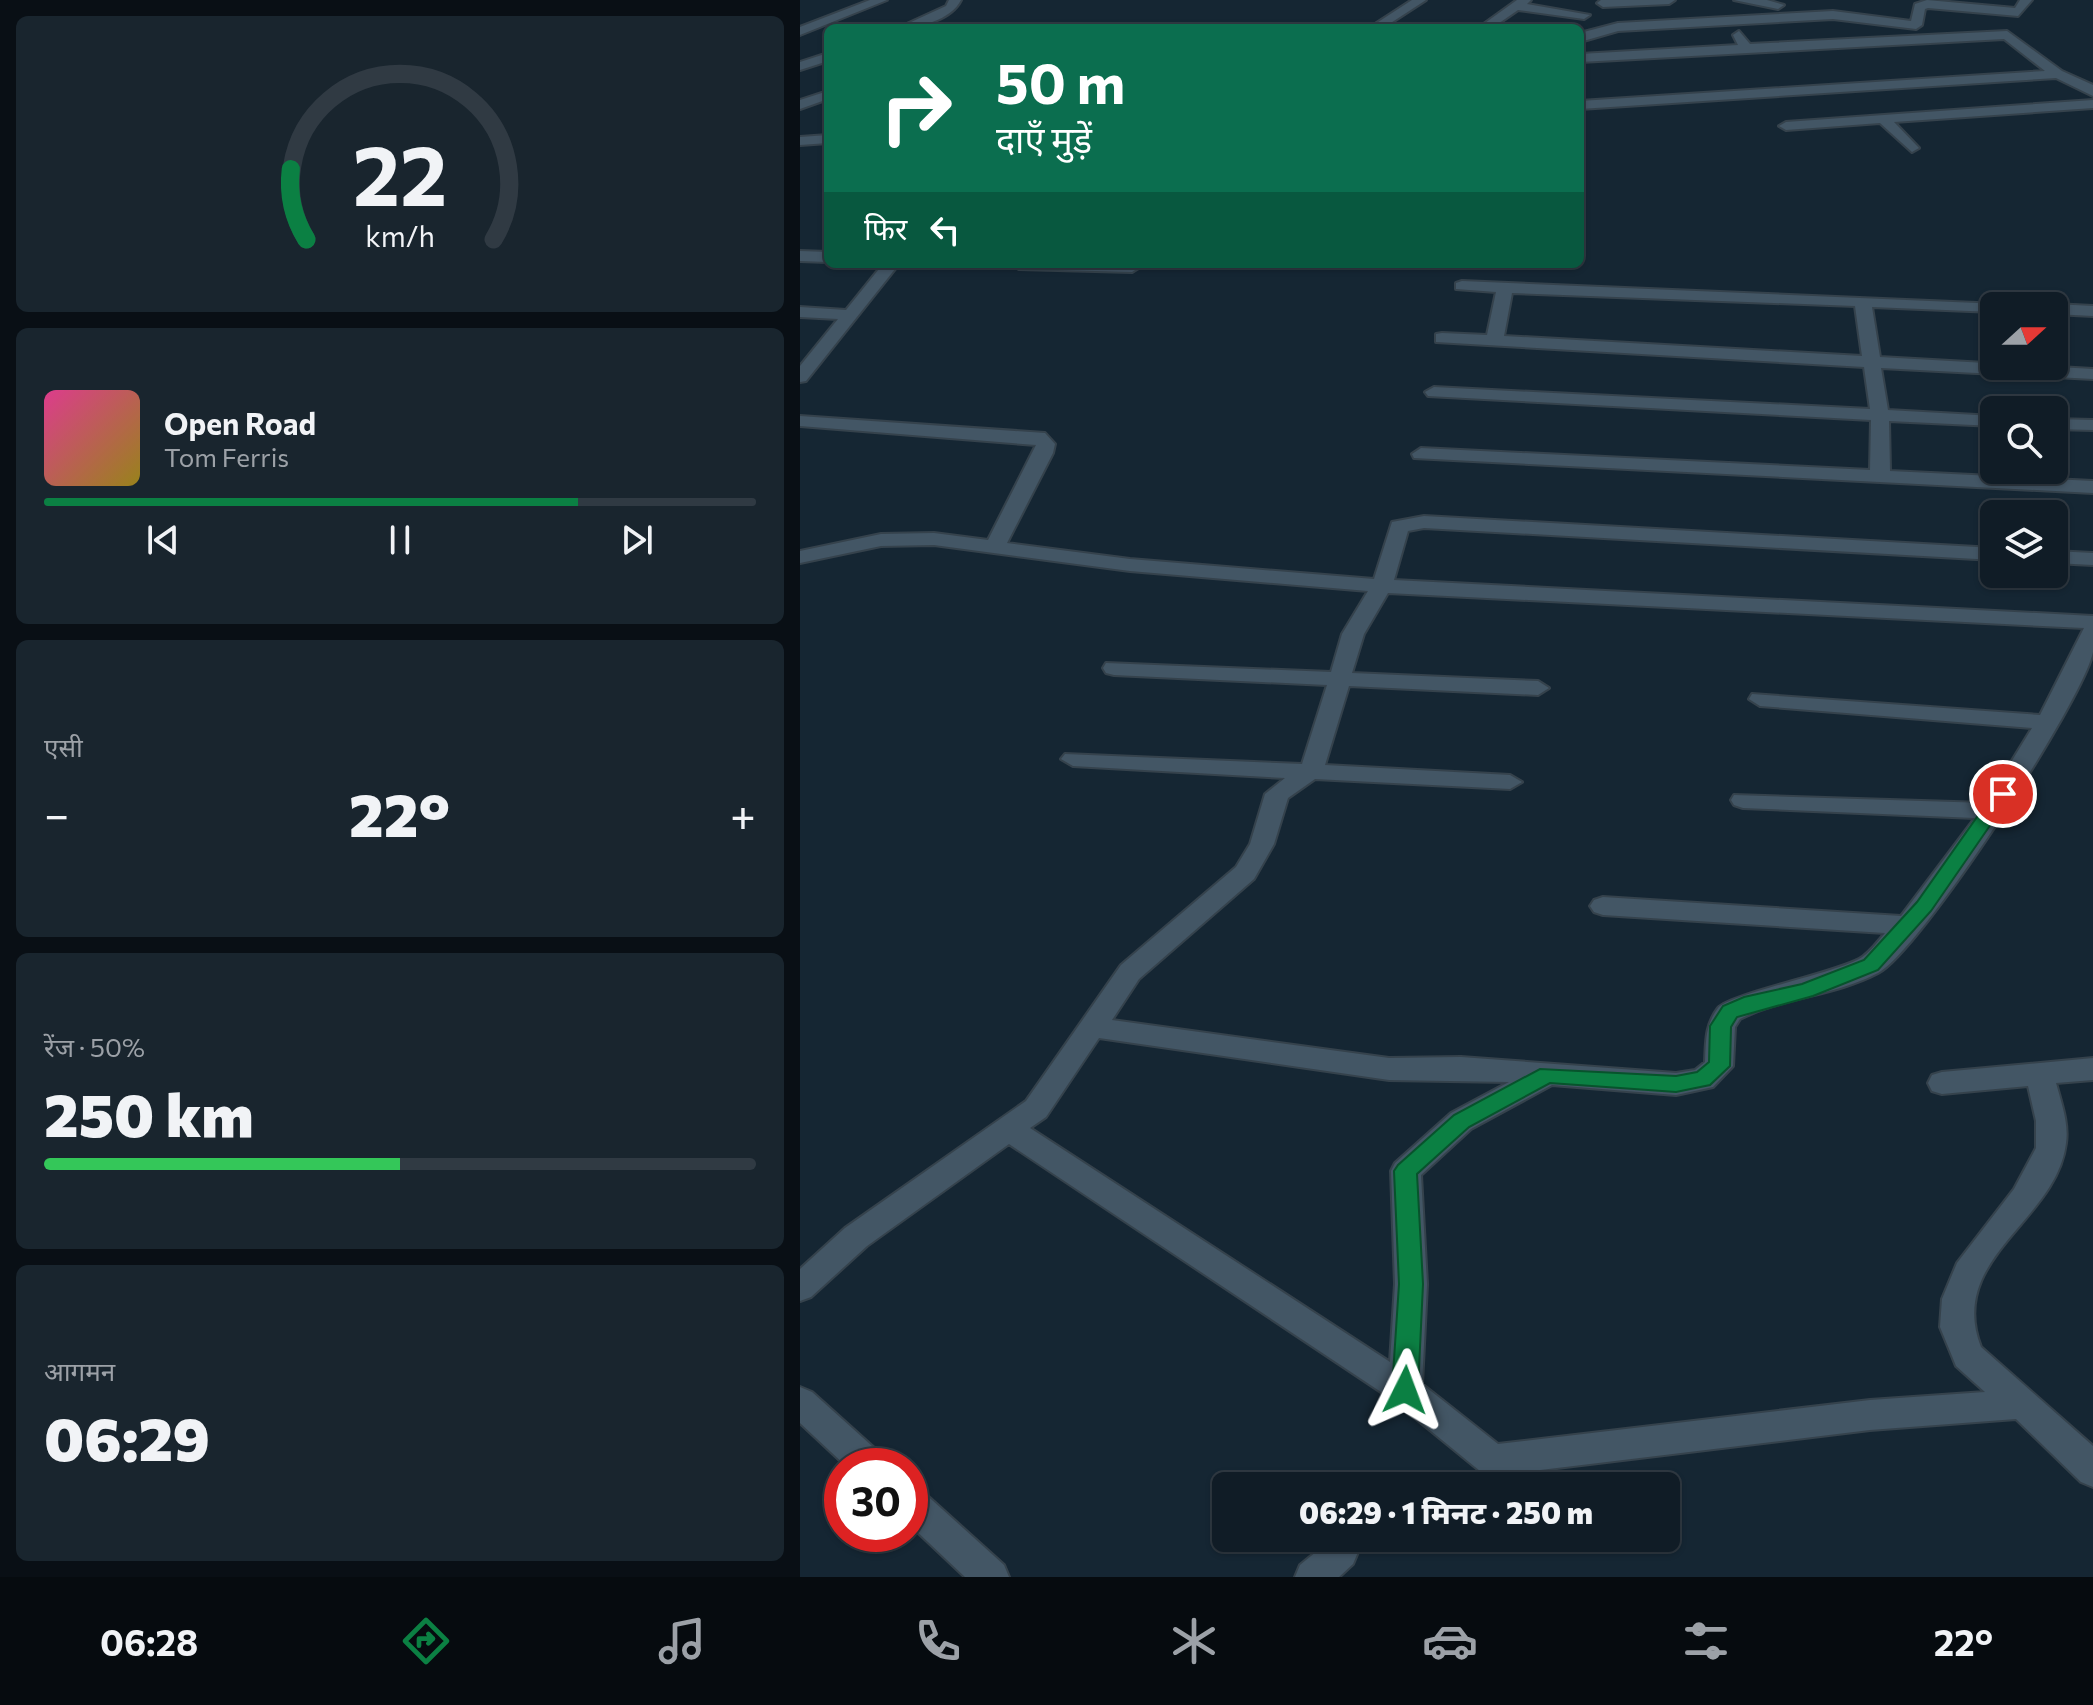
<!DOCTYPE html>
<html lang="hi">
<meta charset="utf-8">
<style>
:root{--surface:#101c26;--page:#19252e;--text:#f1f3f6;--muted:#9ca1a7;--line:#303a43;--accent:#0b8043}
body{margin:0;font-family:Commissioner,"Noto Sans Devanagari",sans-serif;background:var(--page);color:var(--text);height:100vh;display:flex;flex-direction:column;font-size:30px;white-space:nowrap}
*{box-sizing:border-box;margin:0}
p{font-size:26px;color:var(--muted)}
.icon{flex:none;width:44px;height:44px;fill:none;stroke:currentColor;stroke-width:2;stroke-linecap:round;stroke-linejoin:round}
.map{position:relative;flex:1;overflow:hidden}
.drawer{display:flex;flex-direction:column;gap:16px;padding:16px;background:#090f15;width:800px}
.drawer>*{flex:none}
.hud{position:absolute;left:24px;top:24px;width:760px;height:244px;border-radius:12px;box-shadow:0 2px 6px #0004,0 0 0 2px var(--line);background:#0b6e4f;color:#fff;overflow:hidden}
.needle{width:52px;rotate:69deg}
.fabs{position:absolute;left:1180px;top:292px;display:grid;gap:16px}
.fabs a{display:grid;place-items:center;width:88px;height:88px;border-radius:12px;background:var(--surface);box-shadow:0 2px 6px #0004,0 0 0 2px var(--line);font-size:40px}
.speed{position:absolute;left:24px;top:1448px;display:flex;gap:16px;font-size:40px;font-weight:700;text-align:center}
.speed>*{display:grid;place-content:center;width:104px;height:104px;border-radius:50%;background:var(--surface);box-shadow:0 2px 6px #0004,0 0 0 2px var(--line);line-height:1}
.speed .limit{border:12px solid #d22;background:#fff;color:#111}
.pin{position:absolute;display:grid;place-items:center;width:68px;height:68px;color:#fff;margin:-34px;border:4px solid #fff;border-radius:50%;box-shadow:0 2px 8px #0007}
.me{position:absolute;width:88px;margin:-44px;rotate:3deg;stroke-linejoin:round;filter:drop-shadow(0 0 6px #0008)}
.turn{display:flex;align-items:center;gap:28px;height:168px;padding:0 40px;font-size:36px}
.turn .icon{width:104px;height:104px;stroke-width:2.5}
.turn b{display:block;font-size:56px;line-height:68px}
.then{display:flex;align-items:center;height:76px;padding:0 40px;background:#0003;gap:16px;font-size:30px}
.big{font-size:60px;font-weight:800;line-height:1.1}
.drawer .card{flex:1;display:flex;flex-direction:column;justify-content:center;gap:12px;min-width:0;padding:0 28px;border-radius:12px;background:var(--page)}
.drawer .dial{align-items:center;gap:0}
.dial svg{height:208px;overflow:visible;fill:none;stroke:var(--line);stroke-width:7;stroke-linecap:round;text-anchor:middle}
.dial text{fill:var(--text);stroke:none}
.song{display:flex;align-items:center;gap:24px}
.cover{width:96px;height:96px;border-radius:12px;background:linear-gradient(135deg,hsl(330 70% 55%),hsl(50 70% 35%))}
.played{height:8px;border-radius:4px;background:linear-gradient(90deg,var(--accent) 75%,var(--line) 75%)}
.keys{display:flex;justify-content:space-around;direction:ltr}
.heat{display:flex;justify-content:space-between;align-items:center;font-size:44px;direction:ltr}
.charge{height:12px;border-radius:6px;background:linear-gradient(90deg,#34c759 50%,var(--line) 0)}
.trip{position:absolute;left:412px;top:1472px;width:468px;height:80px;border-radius:12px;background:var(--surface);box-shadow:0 2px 6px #0004,0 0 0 2px var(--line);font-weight:800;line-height:80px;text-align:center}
.tabs{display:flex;height:128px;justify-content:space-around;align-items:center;background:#060b0f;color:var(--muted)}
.tabs .icon{width:56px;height:56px}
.tabs .selected{color:var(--accent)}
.tabs b{font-size:36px;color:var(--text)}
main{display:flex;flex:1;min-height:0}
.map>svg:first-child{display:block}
</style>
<main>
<section class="drawer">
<div class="card dial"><svg viewBox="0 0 100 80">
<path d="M14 69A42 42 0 1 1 86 69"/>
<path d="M14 69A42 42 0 0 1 8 42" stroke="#0b8043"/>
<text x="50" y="56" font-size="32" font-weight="700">22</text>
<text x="50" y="72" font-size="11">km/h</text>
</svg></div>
<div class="card">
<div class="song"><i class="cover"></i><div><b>Open Road</b><p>Tom Ferris</p></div></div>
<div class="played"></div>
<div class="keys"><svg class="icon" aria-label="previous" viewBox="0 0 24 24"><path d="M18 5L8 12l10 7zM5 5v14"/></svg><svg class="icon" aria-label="pause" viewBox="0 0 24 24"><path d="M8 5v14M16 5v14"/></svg><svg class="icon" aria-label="next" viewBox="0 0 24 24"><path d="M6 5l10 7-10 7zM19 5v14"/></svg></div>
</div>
<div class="card"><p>एसी</p>
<div class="heat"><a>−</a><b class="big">22°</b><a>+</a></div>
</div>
<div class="card"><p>रेंज · 50%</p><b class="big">250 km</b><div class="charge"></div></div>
<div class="card"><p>आगमन</p><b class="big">06:29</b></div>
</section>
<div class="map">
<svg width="1293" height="1577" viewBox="0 0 1293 1577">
<rect width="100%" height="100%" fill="#152633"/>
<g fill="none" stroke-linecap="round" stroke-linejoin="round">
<g stroke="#35424c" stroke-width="4">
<path id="minor" d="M70,0H87L0,35V27Z
M149,0H161C151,20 119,28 98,28L146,6Z
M612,0H626L583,28H569Z
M717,0H731L727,4L790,15L784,19L718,10L692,28H678Z
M801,0H875L869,4L803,7L797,3Z
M934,0H967L984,5L978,9Z
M1127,0L1215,8L1220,0H1232L1218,16L1128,8L1125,9L1122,25L1116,29L1033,19L818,31L780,42V33L818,23L1033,11L1111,21L1115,4Z
M939,31L950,44L1207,31L1262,71L1293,85V96L1256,78L780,109V101L1245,71L1204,39L780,62V54L938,45L933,35Z
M28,53V61L0,70V62Z
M28,91V99L0,109V100Z
M1293,100V108L1094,122L1119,148L1112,152L1080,123L986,130L979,126L986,122Z
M28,135V143L0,145V137Z
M0,251L28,252V262L0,261Z
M83,264H99L6,381L0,382V366L38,319L0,317V307L46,310Z
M211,264H338L340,267L332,272L219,269Z
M662,281L1200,304L1202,306H1194V312L1072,307L1080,357L1293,369V379L1081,368L1088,410L1194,416V426L1089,421L1090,471L1293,481V493L614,458L612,454L621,448L1070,470L1071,420L628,396L625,392L634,387L1070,409L1064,367L636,342V334L642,333L687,335L696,292L656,289V283ZM712,293L1055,306L1062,356L704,336Z
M1254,304L1293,306V316L1254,314V306H1248Z
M0,416L245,433L255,444L253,453L207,543L330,559L574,579L592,522L624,516L1194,548V560L624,528L608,531L594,580L1293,616C1293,627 1293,641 1293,652C1283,701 1120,951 1078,973C1034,996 983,997 940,1019L935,1027L933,1066L913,1087L876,1095L752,1085L671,1129L621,1175L627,1284L622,1384L698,1444L1070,1400L1185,1392L1156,1366L1152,1356L1140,1327L1142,1299L1157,1263L1214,1189L1236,1148V1121L1228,1086L1142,1094L1132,1091L1128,1083L1132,1075L1142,1072L1293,1058V1080L1256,1083C1261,1102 1269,1123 1266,1143C1257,1221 1146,1258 1181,1347L1293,1446V1487L1281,1482L1216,1419L1070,1430L692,1476L680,1471L593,1400L209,1144L67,1246L11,1297L0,1301V1269L45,1228L226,1101L321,965L436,867L450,844L465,794L485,778L273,766L261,759L265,754L502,764L527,685L314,675L306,673L303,668L306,663L531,672L542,634L568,591L330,571L134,545L81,546L0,563V551L81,534L134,533L188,540L236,445L0,426ZM588,593L1284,628L1240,715L952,694L949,699L960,706L1232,728L1186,803L934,795L931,800L934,805L943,808L1175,818L1101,916L803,897L794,900L790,906L794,912L803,915L1085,933C1078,941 1069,954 1059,959C1031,974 930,994 918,1008C905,1025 906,1042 905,1062L895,1070L876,1073L661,1057L589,1058L312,1020L339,979L454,879L474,844L488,798L515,779L710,789L722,782L710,775L525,765L549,686L738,695L749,688L738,681L552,673L564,634ZM299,1038L589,1080L709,1082L651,1113L595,1163L591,1171L595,1284L590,1362L230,1128L246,1117Z
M1254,419L1293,420V430L1254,429Z
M1254,551L1293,553V565L1254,563Z
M0,1387L12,1392L82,1455L87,1466H46L0,1423Z
M110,1486L122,1491L204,1565L209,1577H165L110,1525Z
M533,1538L553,1540L558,1552L553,1564L539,1577H495L500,1565Z"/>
</g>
<use href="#minor" fill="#435665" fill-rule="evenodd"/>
</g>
<path fill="#0b8043" stroke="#07532c" stroke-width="2" d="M1203,789L1212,794L1209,798L1131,911L1078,970L1013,996L937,1017L931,1027L930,1066L910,1085L876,1092L750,1083L669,1127L617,1174L623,1284L618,1390L614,1398L605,1401L596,1398L592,1390L599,1284L594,1171L598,1165L654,1115L740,1069L876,1076L897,1072L909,1062L910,1026L923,1006L944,997L1002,984L1064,960L1117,902L1196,790Z"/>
</svg>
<div class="fabs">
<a><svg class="needle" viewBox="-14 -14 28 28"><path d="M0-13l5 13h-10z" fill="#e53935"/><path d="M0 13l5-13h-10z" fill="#9ca1a7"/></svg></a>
<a><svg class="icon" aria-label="search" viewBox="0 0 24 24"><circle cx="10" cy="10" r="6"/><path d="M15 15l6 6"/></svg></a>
<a><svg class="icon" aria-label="layers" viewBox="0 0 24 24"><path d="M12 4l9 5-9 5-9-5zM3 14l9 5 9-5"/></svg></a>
</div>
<div class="speed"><div class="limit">30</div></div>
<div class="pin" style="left:1203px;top:794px;background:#d93025"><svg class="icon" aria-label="arrive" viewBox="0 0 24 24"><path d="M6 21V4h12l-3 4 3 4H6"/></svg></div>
<svg class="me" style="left:605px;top:1390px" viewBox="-20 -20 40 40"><path d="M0-17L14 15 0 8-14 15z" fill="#0b8043" stroke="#fff" stroke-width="4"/></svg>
<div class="trip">06:29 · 1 मिनट · 250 m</div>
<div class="hud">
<div class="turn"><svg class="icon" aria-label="right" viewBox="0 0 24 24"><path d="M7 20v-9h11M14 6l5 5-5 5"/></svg><div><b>50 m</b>दाएँ मुड़ें</div></div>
<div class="then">फिर<svg class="icon" aria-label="left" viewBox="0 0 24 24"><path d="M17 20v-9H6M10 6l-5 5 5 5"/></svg></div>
</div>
</div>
</main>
<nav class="tabs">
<b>06:28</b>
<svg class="icon selected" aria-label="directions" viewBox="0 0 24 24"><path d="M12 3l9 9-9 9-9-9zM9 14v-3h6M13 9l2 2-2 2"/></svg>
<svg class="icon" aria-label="music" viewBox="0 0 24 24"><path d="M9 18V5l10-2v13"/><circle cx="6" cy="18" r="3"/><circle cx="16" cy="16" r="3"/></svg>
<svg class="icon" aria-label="phone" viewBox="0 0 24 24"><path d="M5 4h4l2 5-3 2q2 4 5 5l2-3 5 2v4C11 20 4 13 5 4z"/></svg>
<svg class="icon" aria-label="climate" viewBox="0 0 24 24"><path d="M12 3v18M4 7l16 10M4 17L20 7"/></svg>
<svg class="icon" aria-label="car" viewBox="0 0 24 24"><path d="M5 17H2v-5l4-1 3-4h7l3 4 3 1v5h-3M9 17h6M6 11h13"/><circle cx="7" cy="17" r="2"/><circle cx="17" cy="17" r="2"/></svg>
<svg class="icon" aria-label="filters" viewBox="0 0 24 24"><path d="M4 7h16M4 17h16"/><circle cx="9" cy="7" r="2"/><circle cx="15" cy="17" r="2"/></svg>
<b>22°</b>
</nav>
